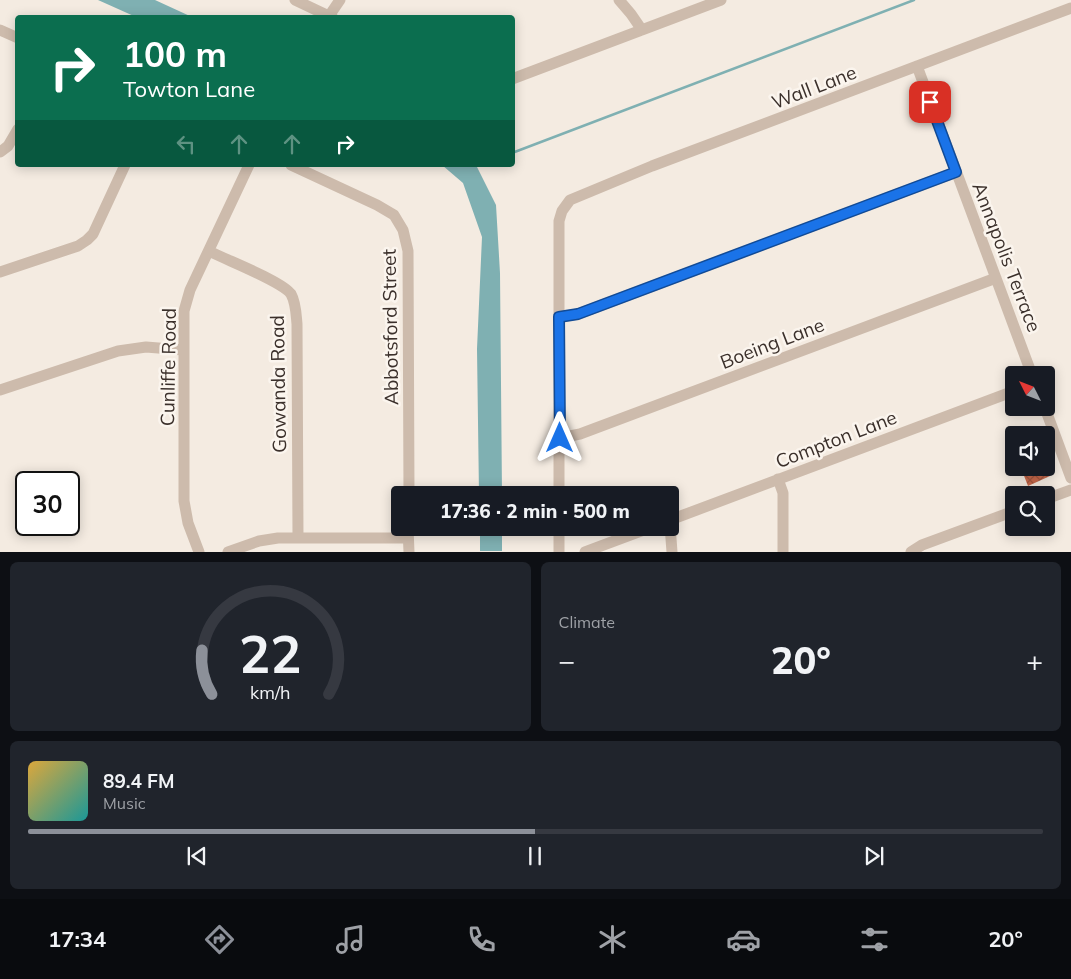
<!DOCTYPE html>
<meta charset="utf-8">
<style>
:root{--surface:#171b24;--page:#20242c;--text:#f1f3f6;--muted:#9ea1a6;--line:#363941;--accent:#8c9099}
body{margin:0;font-family:Mulish,sans-serif;background:var(--page);color:var(--text);height:100vh;display:flex;flex-direction:column;font-size:19px;white-space:nowrap}
*{box-sizing:border-box;margin:0}
p{font-size:16px;color:var(--muted)}
.icon{flex:none;width:28px;height:28px;fill:none;stroke:currentColor;stroke-width:2;stroke-linecap:round;stroke-linejoin:round}
.map{position:relative;height:552px;overflow:hidden}
.drawer{display:flex;flex-direction:column;gap:10px;padding:10px;background:#0d0f14;flex:1}
.drawer>*{flex:none}
.banner{position:absolute;left:15px;top:15px;width:500px;height:152px;border-radius:5px;box-shadow:0 2px 12px #0003;background:#0b6e4f;color:#fff;overflow:hidden}
.needle{width:32px;rotate:312deg}
.fabs{position:absolute;left:1005px;top:366px;display:grid;gap:10px}
.fabs a{display:grid;place-items:center;width:50px;height:50px;border-radius:5px;background:var(--surface);box-shadow:0 2px 12px #0003;font-size:25px}
.speed{position:absolute;left:15px;top:471px;display:flex;gap:10px;font-size:25px;font-weight:700;text-align:center}
.speed>*{display:grid;place-content:center;width:65px;height:65px;border-radius:50%;background:var(--surface);box-shadow:0 2px 12px #0003;line-height:1}
.speed .limit{border:2px solid #111;border-radius:8px;background:#fff;color:#111}
.pin{position:absolute;display:grid;place-items:center;width:42px;height:42px;color:#fff;margin:-21px;border-radius:10px;box-shadow:0 2px 8px #0006}
.me{position:absolute;width:55px;margin:-28px;rotate:0deg;stroke-linejoin:round;filter:drop-shadow(0 0 4px #0008)}
.turn{display:flex;align-items:center;gap:18px;height:105px;padding:0 25px;font-size:22px}
.turn .icon{width:65px;height:65px;stroke-width:2.5}
.turn b{display:block;font-size:35px;line-height:42px}
.lanes{display:flex;align-items:center;height:48px;padding:0 25px;background:#0003;justify-content:center;gap:25px;direction:ltr}
.lanes .off{opacity:.35}
.big{font-size:38px;font-weight:800;line-height:1.1}
.drawer .tile{flex:1;display:flex;flex-direction:column;justify-content:center;gap:8px;min-width:0;padding:0 18px;border-radius:8px;background:var(--page)}
.drawer .dial{align-items:center;gap:0}
.dial svg{height:130px;overflow:visible;fill:none;stroke:var(--line);stroke-width:7;stroke-linecap:round;text-anchor:middle}
.dial text{fill:var(--text);stroke:none}
.song{display:flex;align-items:center;gap:15px}
.cover{width:60px;height:60px;border-radius:8px;background:linear-gradient(135deg,hsl(40 70% 55%),hsl(180 70% 35%))}
.played{height:5px;border-radius:2px;background:linear-gradient(90deg,var(--accent) 50%,var(--line) 50%)}
.keys{display:flex;justify-content:space-around;direction:ltr}
.heat{display:flex;justify-content:space-between;align-items:center;font-size:28px;direction:ltr}
.drawer .tiles{flex:1;display:grid;gap:10px;grid-template-columns:1fr 1fr}
.tile:last-child{grid-column:span 2}
.trip{position:absolute;left:391px;top:486px;width:288px;height:50px;border-radius:5px;background:var(--surface);box-shadow:0 2px 12px #0003;font-weight:800;line-height:50px;text-align:center}
.dock{display:flex;height:80px;justify-content:space-around;align-items:center;background:#090b0e;color:var(--muted)}
.dock .icon{width:35px;height:35px}
.dock .selected{color:var(--accent)}
.dock b{font-size:22px;color:var(--text)}
.map>svg:first-child{display:block}
</style>
<div class="map">
<svg width="1071" height="552" viewBox="0 0 1071 552">
<defs>
<pattern id="building-cross-hatch" width="8" height="8" patternUnits="userSpaceOnUse" patternTransform="scale(1.25)"><rect width="8" height="8" fill="#c8694b"/><path d="M0 0l8 8M0 8l8-8" fill="none" stroke="#a4573f"/></pattern>
</defs>
<rect width="100%" height="100%" fill="#f4ebe1"/>
<path fill="#7fb0b2" d="M98,0H155L192,17H136Z
M442,165H476L496,205L500,273L502,495H479L477,349L482,237L463,183Z
M480,528H502V551H480Z"/>
<g fill="none" stroke-linecap="round" stroke-linejoin="round">
<path stroke="#7fb0b2" stroke-width="2.5" d="M512,153L914,0"/>
</g>
<path fill="url(#building-cross-hatch)" d="M1021,468H1047L1050,476L1028,486Z"/>
<g fill="none" stroke-linecap="round" stroke-linejoin="round">
<path stroke="#cdbbac" stroke-width="11" d="M295,0L333,18
M619,0L631,14L642,30
M329,16L340,0
M0,30L18,38
M917,66L1032,375
M512,79L721,0
M0,152L8,146L18,129
M291,165L377,205L394,215L403,230L408,251L409,495
M209,251C226,260 282,281 291,294C296,303 296,314 297,324L298,538
M0,272L78,246L87,240L93,234L125,165
M559,317L578,314L956,172
M0,390L118,351L146,347L183,350
M1045,408L1071,478
M560,438L580,434L996,278
M778,479L783,493V552
M559,495V221L562,211L570,200L652,166L1071,8
M1046,499L1071,490
M670,520L1014,391
M670,525L672,552
M408,528L409,552
M199,552L188,523L184,501V311L190,290L249,165
M228,552L259,541L278,538H408
M559,552V528
M585,552L649,528
M911,552L922,545L1014,511"/>
</g>
<g fill="none" stroke-linecap="round" stroke-linejoin="round">
<g stroke="#114b97" stroke-width="12">
<path id="route" d="M560,438L559,317L578,314L956,172L930,102"/>
</g>
<use href="#route" stroke="#1a73e8" stroke-width="9"/>
</g>
<g text-anchor="middle" stroke-width="5" stroke-linejoin="round" paint-order="stroke">
<g font-size="19" fill="#3b302b" stroke="#fbf5ee">
<text transform="translate(814 87) rotate(-21)" y="7">Wall Lane</text>
<text transform="translate(1007 257) rotate(69)" y="7">Annapolis Terrace</text>
<text transform="translate(390 327) rotate(-91)" y="7">Abbotsford Street</text>
<text transform="translate(772 343) rotate(-21)" y="7">Boeing Lane</text>
<text transform="translate(168 367) rotate(-89)" y="7">Cunliffe Road</text>
<text transform="translate(278 384) rotate(-91)" y="7">Gowanda Road</text>
<text transform="translate(836 439) rotate(-21)" y="7">Compton Lane</text>
</g>
</g>
</svg>
<div class="fabs">
<a><svg class="needle" viewBox="-14 -14 28 28"><path d="M0-13l5 13h-10z" fill="#e53935"/><path d="M0 13l5-13h-10z" fill="#9ea1a6"/></svg></a>
<a><svg class="icon" aria-label="sound" viewBox="0 0 24 24"><path d="M4 9h4l5-4v14l-5-4H4zM17 9q2 3 0 6"/></svg></a>
<a><svg class="icon" aria-label="search" viewBox="0 0 24 24"><circle cx="10" cy="10" r="6"/><path d="M15 15l6 6"/></svg></a>
</div>
<div class="speed"><div class="limit">30</div></div>
<div class="pin" style="left:930px;top:102px;background:#d93025"><svg class="icon" aria-label="arrive" viewBox="0 0 24 24"><path d="M6 21V4h12l-3 4 3 4H6"/></svg></div>
<svg class="me" style="left:560px;top:438px" viewBox="-20 -20 40 40"><path d="M0-17L14 15 0 8-14 15z" fill="#1a73e8" stroke="#fff" stroke-width="4"/></svg>
<div class="trip">17:36 · 2 min · 500 m</div>
<div class="banner">
<div class="turn"><svg class="icon" aria-label="right" viewBox="0 0 24 24"><path d="M7 20v-9h11M14 6l5 5-5 5"/></svg><div><b>100 m</b>Towton Lane</div></div>
<div class="lanes"><svg class="icon off" aria-label="left" viewBox="0 0 24 24"><path d="M17 20v-9H6M10 6l-5 5 5 5"/></svg><svg class="icon off" aria-label="ahead" viewBox="0 0 24 24"><path d="M12 20V5M6 11l6-6 6 6"/></svg><svg class="icon off" aria-label="ahead" viewBox="0 0 24 24"><path d="M12 20V5M6 11l6-6 6 6"/></svg><svg class="icon" aria-label="right" viewBox="0 0 24 24"><path d="M7 20v-9h11M14 6l5 5-5 5"/></svg></div>
</div>
</div>
<section class="drawer">
<div class="tiles">
<div class="tile dial"><svg viewBox="0 0 100 80">
<path d="M14 69A42 42 0 1 1 86 69"/>
<path d="M14 69A42 42 0 0 1 8 42" stroke="#8c9099"/>
<text x="50" y="56" font-size="32" font-weight="700">22</text>
<text x="50" y="72" font-size="11">km/h</text>
</svg></div>
<div class="tile"><p>Climate</p>
<div class="heat"><a>−</a><b class="big">20°</b><a>+</a></div>
</div>
<div class="tile">
<div class="song"><i class="cover"></i><div><b>89.4 FM</b><p>Music</p></div></div>
<div class="played"></div>
<div class="keys"><svg class="icon" aria-label="previous" viewBox="0 0 24 24"><path d="M18 5L8 12l10 7zM5 5v14"/></svg><svg class="icon" aria-label="pause" viewBox="0 0 24 24"><path d="M8 5v14M16 5v14"/></svg><svg class="icon" aria-label="next" viewBox="0 0 24 24"><path d="M6 5l10 7-10 7zM19 5v14"/></svg></div>
</div>
</div>
</section>
<nav class="dock">
<b>17:34</b>
<svg class="icon selected" aria-label="directions" viewBox="0 0 24 24"><path d="M12 3l9 9-9 9-9-9zM9 14v-3h6M13 9l2 2-2 2"/></svg>
<svg class="icon" aria-label="music" viewBox="0 0 24 24"><path d="M9 18V5l10-2v13"/><circle cx="6" cy="18" r="3"/><circle cx="16" cy="16" r="3"/></svg>
<svg class="icon" aria-label="phone" viewBox="0 0 24 24"><path d="M5 4h4l2 5-3 2q2 4 5 5l2-3 5 2v4C11 20 4 13 5 4z"/></svg>
<svg class="icon" aria-label="climate" viewBox="0 0 24 24"><path d="M12 3v18M4 7l16 10M4 17L20 7"/></svg>
<svg class="icon" aria-label="car" viewBox="0 0 24 24"><path d="M5 17H2v-5l4-1 3-4h7l3 4 3 1v5h-3M9 17h6M6 11h13"/><circle cx="7" cy="17" r="2"/><circle cx="17" cy="17" r="2"/></svg>
<svg class="icon" aria-label="filters" viewBox="0 0 24 24"><path d="M4 7h16M4 17h16"/><circle cx="9" cy="7" r="2"/><circle cx="15" cy="17" r="2"/></svg>
<b>20°</b>
</nav>
